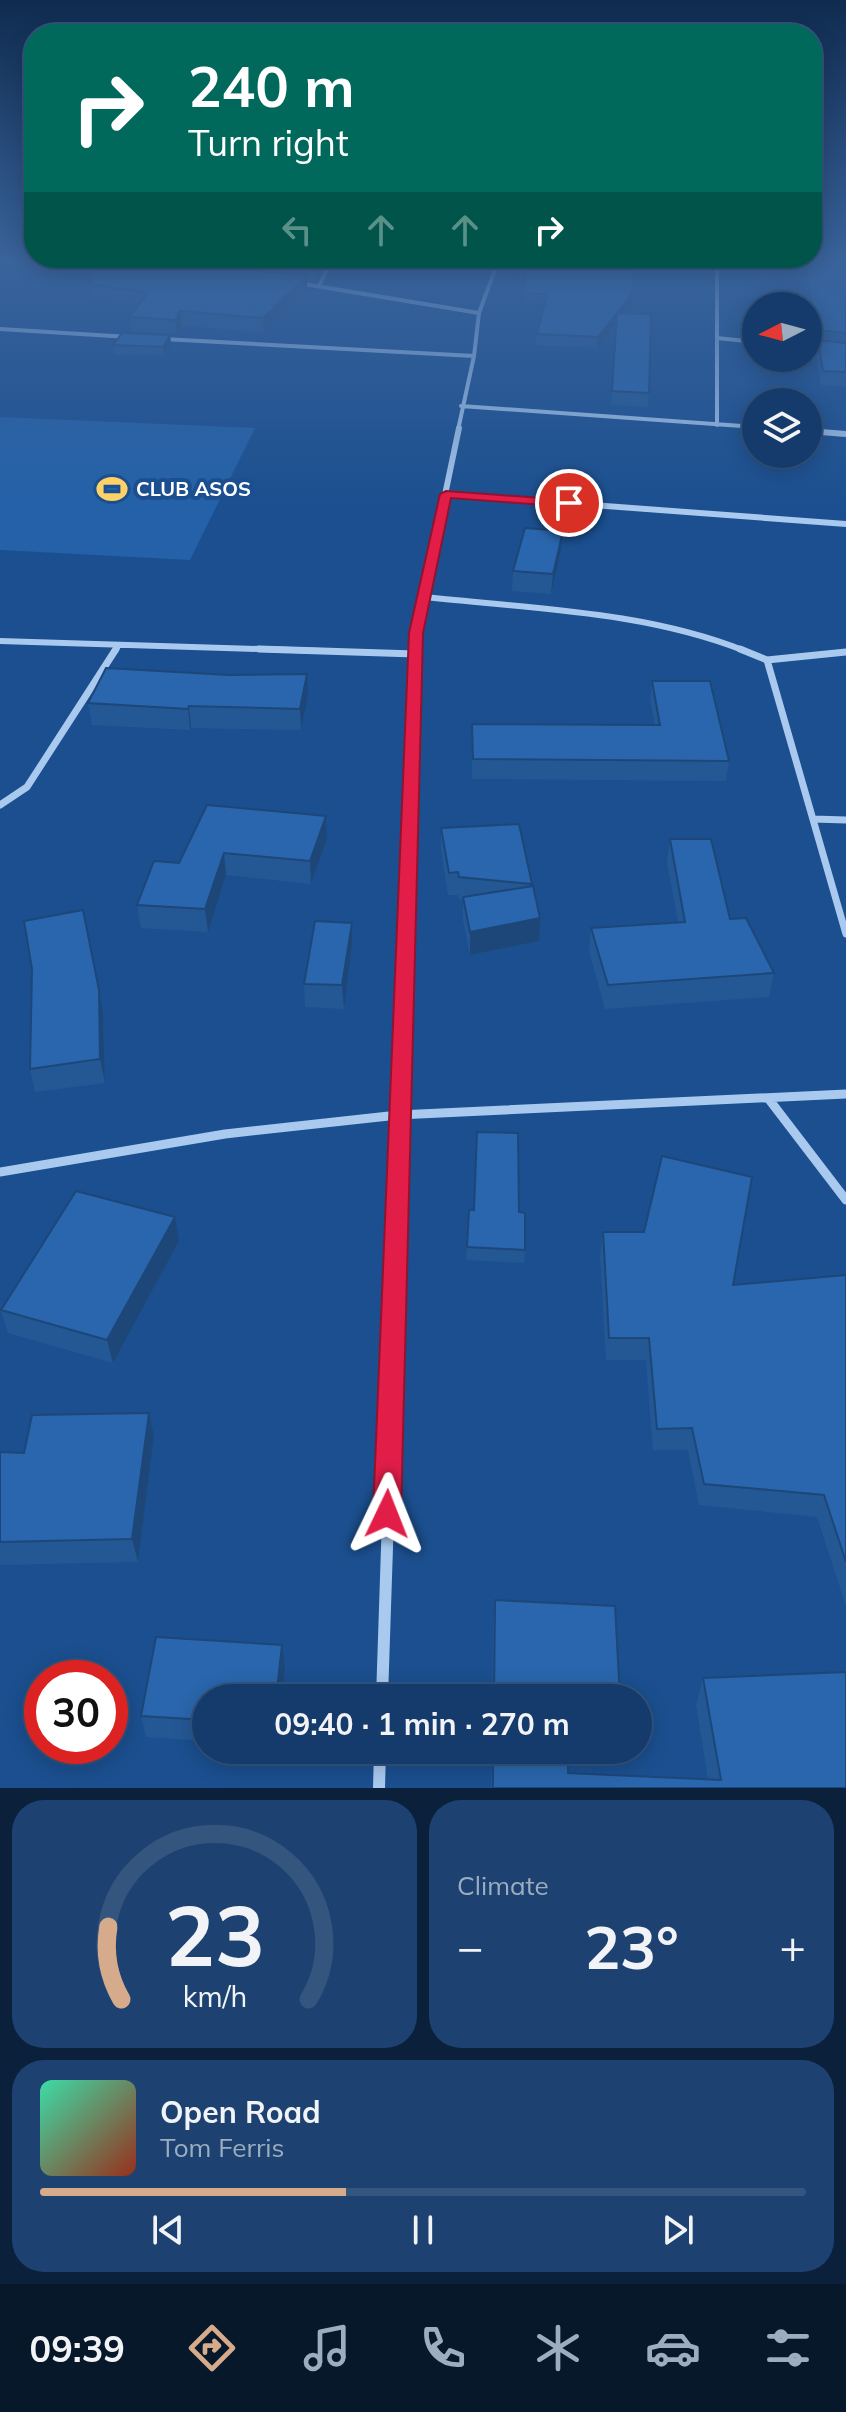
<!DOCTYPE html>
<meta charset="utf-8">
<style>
:root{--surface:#143b6b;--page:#1d4271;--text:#f1f3f6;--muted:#9dadc1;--line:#33557e;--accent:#d6ab8b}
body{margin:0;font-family:Mulish,sans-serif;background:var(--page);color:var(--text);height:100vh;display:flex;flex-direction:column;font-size:30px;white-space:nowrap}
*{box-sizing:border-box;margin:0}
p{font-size:26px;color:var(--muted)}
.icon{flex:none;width:44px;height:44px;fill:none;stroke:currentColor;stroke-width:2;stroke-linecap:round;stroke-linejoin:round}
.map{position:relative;height:1788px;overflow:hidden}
.details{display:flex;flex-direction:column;gap:12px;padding:12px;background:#0b203b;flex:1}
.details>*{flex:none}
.hud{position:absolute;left:24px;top:24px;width:798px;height:244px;border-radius:32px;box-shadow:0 4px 20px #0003,0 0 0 2px var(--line);background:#00695c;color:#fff;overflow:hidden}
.needle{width:52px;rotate:264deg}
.buttons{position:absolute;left:742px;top:292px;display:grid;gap:16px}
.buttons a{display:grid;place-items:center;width:80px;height:80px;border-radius:50%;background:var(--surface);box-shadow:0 4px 20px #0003,0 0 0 2px var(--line);font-size:40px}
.speed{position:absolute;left:24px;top:1660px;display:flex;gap:16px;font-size:40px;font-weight:700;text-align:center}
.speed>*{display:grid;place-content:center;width:104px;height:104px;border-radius:50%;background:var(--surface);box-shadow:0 4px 20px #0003,0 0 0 2px var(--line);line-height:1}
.speed .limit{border:12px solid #d22;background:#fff;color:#111}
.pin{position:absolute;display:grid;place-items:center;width:68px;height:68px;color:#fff;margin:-34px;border:4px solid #fff;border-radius:50%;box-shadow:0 2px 8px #0007}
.me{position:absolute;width:88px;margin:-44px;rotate:2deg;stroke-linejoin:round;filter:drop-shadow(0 0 6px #0008)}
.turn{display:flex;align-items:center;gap:28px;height:168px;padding:0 32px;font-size:36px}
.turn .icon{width:104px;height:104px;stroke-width:2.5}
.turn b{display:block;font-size:56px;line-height:68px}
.lanes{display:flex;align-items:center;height:76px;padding:0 32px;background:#0003;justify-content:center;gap:40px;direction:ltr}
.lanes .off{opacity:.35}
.big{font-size:60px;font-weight:700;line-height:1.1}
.details .tile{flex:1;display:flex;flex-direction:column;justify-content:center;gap:12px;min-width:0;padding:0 28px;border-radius:32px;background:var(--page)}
.details .dial{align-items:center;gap:0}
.dial svg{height:208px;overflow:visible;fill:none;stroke:var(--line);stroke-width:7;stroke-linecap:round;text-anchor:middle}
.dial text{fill:var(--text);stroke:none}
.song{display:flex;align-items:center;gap:24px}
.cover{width:96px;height:96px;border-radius:12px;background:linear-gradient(135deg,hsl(160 70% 55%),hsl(10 70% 35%))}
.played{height:8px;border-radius:4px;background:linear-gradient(90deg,var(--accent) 40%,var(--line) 40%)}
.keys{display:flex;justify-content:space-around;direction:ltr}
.heat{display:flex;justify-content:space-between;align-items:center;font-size:44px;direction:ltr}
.details .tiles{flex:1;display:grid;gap:12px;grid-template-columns:1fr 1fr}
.tile:last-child{grid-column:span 2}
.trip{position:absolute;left:192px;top:1684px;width:460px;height:80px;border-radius:40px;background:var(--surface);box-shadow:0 4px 20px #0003,0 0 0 2px var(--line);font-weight:700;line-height:80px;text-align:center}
.tabs{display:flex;height:128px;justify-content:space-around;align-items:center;background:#08182b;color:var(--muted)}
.tabs .icon{width:56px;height:56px}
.tabs .active{color:var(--accent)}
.tabs b{font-size:36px;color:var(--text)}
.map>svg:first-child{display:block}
</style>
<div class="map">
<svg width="846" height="1788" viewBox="0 0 846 1788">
<rect width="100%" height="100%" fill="#1b4f8f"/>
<path fill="#2461a8" d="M0,417L255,428L190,560L0,550Z"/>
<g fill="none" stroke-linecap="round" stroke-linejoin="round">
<path stroke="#a9c9ee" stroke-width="4" d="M79,259L102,262
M717,259V425
M298,283L479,313
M319,286L332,259
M0,329L129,337
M717,338L756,342
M163,339L474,356
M808,348L846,352
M461,406L756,427
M458,430L474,356L479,313L499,259"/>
<path stroke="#a9c9ee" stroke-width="6" d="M808,431L846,434
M446,494L846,524
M426,597C532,609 645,611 745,651
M0,641L323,651
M115,651L118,646
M415,651L416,633L459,428"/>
<path stroke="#a9c9ee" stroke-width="7" d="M259,649L415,654
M740,649L767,660L846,652
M767,660L846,934
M0,805L27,787L116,649
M813,819L846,820
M406,937L415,649"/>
<path stroke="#a9c9ee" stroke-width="9" d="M768,1098L846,1200
M0,1172L225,1134L398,1115L846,1094
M394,1308L406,935"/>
<path stroke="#a9c9ee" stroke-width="12" d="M382,1698L395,1306
M379,1788L380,1750"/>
</g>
<path fill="#245895" d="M92,259H165L164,260L173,261L172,259H327L316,281L307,280V290L264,333L182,325L177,334L131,331L129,317L138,305L92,298L90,284Z
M397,259H456L452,269L397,266Z
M529,259L631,304L624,313L649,393L648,407L611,405L617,322L597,348L536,345L537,334L545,304L523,303Z
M729,259H846V387L821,385L816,354L817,344H814L802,272L729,268Z
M170,335L171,344L164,355L114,354L113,345Z
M561,550L551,594L512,591L513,571Z
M652,681L729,761L726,781L472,779V724L655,725L650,700Z
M308,695L301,730L191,728L190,730L92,725L88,703Z
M326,816L327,839L311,884L226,875L208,932L141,928L137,905L179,863Z
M441,828L532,884L539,941L470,955L463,920V900L459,899L458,895H448L441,850Z
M670,839L774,973L769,997L605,1009L589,951L591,928L678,922L667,862Z
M352,946L344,1009L305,1007L304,984Z
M32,969L103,1014L105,1083L35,1092L30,1069Z
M519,1212L525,1250L524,1263L466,1260L467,1247Z
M603,1232L733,1285L846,1275V1606L817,1517L699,1505L688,1450H653L646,1360H606L600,1254Z
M179,1241L113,1363L8,1333L1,1310Z
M149,1413L154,1436L138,1562L0,1565V1452L24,1453Z
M495,1600L620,1698H492L493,1628Z
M282,1645L285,1666L206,1698V1741L146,1737L141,1716Z
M703,1678L846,1788H491L492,1750H568V1773L708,1779L696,1705Z"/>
<path fill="#1d4779" d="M322,259H327L316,281V271Z
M452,259H456L452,269Z
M637,259L631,304L597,348L598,337Z
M307,276V290L264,333L263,318Z
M180,311L182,325L177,334L175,320Z
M170,335L171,344L164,355L163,347Z
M563,531L561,550L551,594L553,574Z
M307,674L308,695L301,730L300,709Z
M189,706L191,728L190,730L188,709Z
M326,816L327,839L311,884L310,861Z
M224,853L226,875L208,932L205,909Z
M540,918L539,941L470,955V932Z
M352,923V946L344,1009L342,985Z
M99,990L103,1014L105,1083L100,1059Z
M175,1217L179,1241L113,1363L107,1340Z
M149,1413L154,1436L138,1562L132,1539Z
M282,1645L285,1666L282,1698H276Z"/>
<path fill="#2a66ad" stroke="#1d4779" stroke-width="2" d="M92,259H155L307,276L263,318L180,311L175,320L129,317L148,293L90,284Z
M206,259H322L316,271Z
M529,259H636L632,294L598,337L537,334L547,294L523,293Z
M800,259H846V333L816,330L804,259Z
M617,313L651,314L649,393L612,391Z
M122,333L170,335L163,347L113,345Z
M818,340L846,343V372L823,371Z
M525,528L563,531L553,574L513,571Z
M106,668L229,675L307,674L300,709L189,706L188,709L88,703Z
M652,681H710L729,761L473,759L472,724L660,725Z
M207,805L326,816L310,861L224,853L205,909L137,905L154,861L179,863Z
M519,824L532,884L459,877L458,872L449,873L441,828Z
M670,839H711L730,919L746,918L774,973L608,985L591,928L685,922Z
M533,886L540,918L470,932L463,897Z
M83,910L99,990L100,1059L30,1069L32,969L24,921Z
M315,921L352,923L342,985L304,984Z
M477,1132L518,1133L519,1212L525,1213V1250L467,1247L469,1210H474Z
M662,1156L752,1177L733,1285L846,1275V1562L824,1495L704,1484L692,1428L657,1429L649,1338H609L603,1232H644Z
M76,1191L175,1217L107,1340L1,1310Z
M149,1413L132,1539L0,1542V1452L24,1453L32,1415Z
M495,1600L615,1606L620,1698H494Z
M156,1637L282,1645L276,1698H206V1720L141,1716Z
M846,1672V1788H493V1750H568V1773L721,1780L703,1678Z"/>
<linearGradient id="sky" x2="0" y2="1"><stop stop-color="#0f2b4f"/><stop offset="0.51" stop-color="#39639b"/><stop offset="1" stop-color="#39639b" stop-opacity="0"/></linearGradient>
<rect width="846" height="510" fill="url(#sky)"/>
<path fill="#e11d48" stroke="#92132f" stroke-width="2" d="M446,491L569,500L575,503L569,507L451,498L423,633L401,1514L397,1523L387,1527L377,1523L373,1514L409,633L440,494Z"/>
<defs>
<g id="stadium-bare" transform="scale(2.4)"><path d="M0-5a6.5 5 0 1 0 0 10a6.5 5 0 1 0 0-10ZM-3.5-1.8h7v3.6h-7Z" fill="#ffd166" stroke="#1b4f8f" stroke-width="2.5" paint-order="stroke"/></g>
</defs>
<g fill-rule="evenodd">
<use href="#stadium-bare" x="112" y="489"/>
</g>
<g text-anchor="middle" stroke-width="8" stroke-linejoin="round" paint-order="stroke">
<g font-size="20" font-weight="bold" fill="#fff" stroke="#1b4f8f" text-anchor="start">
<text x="136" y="496">CLUB ASOS</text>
</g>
</g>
</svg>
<div class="buttons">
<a><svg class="needle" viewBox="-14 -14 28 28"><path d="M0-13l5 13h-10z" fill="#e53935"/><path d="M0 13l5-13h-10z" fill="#9dadc1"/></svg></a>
<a><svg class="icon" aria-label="layers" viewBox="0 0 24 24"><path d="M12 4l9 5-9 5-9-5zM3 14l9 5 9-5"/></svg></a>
</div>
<div class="speed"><div class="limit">30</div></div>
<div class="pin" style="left:569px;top:503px;background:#d93025"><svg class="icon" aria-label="arrive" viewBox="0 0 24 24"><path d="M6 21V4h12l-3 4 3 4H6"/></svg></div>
<svg class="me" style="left:387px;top:1514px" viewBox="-20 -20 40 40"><path d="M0-17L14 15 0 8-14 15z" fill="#e11d48" stroke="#fff" stroke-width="4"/></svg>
<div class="trip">09:40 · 1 min · 270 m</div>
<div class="hud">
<div class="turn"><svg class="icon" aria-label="right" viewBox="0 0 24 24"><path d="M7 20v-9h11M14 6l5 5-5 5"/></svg><div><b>240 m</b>Turn right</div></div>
<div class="lanes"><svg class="icon off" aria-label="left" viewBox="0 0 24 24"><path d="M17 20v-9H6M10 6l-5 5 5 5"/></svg><svg class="icon off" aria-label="ahead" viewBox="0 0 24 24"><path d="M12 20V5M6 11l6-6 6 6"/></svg><svg class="icon off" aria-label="ahead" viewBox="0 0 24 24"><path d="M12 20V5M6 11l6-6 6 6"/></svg><svg class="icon" aria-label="right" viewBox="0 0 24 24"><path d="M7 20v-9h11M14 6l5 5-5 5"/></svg></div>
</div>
</div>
<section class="details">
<div class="tiles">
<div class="tile dial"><svg viewBox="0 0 100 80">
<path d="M14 69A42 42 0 1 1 86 69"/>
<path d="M14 69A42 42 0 0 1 9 41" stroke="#d6ab8b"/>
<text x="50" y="56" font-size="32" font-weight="700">23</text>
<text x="50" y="72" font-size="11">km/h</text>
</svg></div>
<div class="tile"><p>Climate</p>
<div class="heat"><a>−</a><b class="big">23°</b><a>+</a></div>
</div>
<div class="tile">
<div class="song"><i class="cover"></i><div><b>Open Road</b><p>Tom Ferris</p></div></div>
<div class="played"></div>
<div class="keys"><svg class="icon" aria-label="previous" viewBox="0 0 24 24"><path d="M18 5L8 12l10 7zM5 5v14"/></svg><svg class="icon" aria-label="pause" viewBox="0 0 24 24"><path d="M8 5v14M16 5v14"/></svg><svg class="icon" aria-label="next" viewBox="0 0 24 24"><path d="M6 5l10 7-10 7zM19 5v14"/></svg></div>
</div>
</div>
</section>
<nav class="tabs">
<b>09:39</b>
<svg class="icon active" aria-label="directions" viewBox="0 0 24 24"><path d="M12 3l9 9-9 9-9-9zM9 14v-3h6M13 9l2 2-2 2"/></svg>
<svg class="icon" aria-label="music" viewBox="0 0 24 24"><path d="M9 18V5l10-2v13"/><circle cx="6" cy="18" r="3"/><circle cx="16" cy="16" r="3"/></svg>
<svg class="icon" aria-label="phone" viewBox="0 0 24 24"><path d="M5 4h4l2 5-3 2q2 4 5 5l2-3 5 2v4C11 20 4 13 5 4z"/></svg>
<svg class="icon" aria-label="climate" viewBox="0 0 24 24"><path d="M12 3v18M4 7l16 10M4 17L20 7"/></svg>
<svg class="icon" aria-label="car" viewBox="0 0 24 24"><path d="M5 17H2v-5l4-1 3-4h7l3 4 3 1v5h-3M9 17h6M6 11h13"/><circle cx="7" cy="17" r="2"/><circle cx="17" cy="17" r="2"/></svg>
<svg class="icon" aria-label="filters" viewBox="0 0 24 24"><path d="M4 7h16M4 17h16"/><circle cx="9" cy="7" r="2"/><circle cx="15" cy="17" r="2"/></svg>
</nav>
